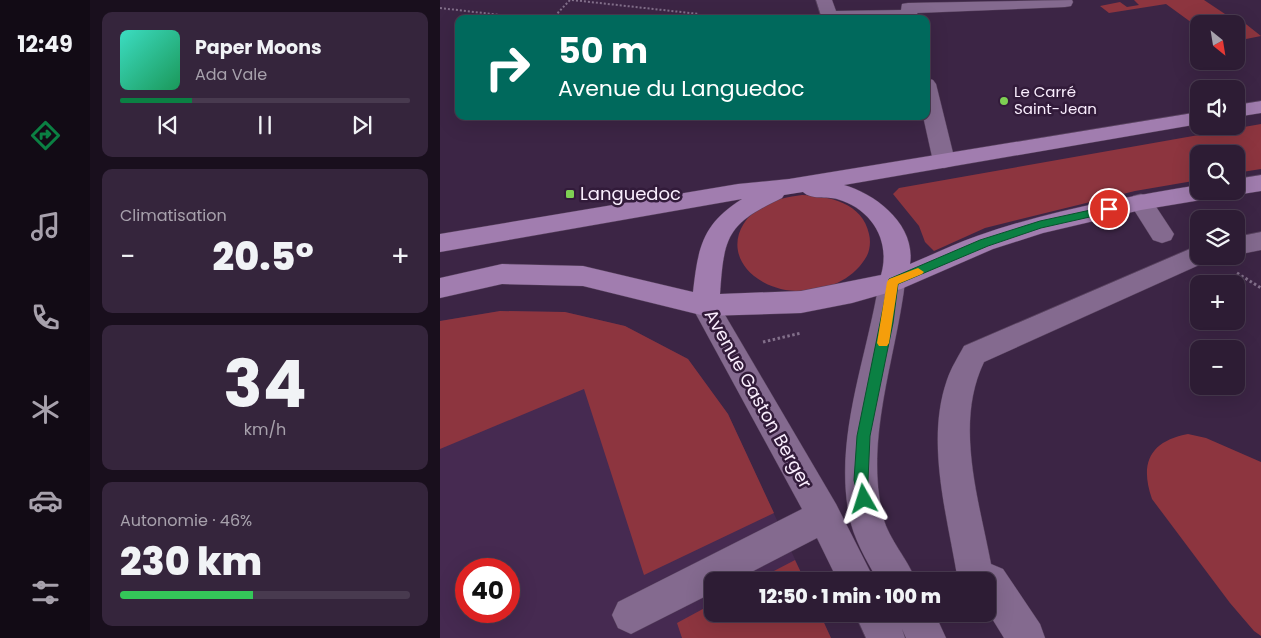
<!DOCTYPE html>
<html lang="fr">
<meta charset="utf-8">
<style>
:root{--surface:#2d1c34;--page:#35253c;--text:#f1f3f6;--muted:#a7a1ac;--line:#483a4f;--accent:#0b8043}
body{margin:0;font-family:Poppins,sans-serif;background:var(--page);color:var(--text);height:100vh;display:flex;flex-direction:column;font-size:19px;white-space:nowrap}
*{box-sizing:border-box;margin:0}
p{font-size:16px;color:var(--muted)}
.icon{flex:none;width:28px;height:28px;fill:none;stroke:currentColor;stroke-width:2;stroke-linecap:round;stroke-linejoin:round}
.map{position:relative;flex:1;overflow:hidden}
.side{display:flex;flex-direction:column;gap:12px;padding:12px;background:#190f1d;width:350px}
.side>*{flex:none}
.top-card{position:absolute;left:15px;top:15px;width:475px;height:105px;border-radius:10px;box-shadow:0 5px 20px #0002,0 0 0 1px var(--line);background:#00695c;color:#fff;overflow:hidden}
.needle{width:32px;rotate:150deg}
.controls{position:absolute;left:750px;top:15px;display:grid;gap:10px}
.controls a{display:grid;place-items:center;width:55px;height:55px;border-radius:10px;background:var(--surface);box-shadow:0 5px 20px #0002,0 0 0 1px var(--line);font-size:25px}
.speed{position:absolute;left:15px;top:558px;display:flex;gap:10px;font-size:25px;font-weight:700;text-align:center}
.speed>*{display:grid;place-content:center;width:65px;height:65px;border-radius:50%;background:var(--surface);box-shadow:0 5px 20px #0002,0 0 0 1px var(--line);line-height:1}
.speed .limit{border:8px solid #d22;background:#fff;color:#111}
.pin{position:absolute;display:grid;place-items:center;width:42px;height:42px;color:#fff;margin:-21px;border:2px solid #fff;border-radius:50%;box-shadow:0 1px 5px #0007}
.me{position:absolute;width:55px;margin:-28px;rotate:354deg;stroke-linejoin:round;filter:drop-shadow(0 0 4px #0008)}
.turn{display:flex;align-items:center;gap:18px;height:105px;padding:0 20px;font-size:22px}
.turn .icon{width:65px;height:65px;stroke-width:2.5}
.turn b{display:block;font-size:35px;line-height:42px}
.big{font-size:38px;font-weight:800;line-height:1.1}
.side .tile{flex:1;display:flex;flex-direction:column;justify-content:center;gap:8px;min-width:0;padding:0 18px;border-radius:10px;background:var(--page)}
.side .dial{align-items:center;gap:0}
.dial b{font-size:65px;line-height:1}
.song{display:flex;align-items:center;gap:15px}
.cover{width:60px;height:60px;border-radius:8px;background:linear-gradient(135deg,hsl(170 70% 55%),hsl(150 70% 35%))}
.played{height:5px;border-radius:2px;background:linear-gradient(90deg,var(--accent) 25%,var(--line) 25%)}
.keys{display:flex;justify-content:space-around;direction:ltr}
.heat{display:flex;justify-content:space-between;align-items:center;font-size:28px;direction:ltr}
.charge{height:8px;border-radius:4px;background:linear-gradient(90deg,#34c759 46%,var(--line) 0)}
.trip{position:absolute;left:264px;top:572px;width:292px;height:50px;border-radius:10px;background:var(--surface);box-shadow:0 5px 20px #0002,0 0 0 1px var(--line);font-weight:800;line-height:50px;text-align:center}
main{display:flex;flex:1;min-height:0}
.menu{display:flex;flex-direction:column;width:90px;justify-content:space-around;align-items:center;background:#120b15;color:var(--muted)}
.menu .icon{width:35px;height:35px}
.menu .on{color:var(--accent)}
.menu b{font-size:22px;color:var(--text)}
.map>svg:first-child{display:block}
</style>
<main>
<nav class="menu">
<b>12:49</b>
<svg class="icon on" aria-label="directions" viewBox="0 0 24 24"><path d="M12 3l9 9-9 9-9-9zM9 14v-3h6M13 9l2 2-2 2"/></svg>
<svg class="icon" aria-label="music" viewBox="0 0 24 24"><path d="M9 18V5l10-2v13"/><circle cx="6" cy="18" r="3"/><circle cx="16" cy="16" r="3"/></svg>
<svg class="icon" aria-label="phone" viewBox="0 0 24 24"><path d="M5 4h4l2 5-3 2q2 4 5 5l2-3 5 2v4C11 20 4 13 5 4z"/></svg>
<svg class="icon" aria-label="climate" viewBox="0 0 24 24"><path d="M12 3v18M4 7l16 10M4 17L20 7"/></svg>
<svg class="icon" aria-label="car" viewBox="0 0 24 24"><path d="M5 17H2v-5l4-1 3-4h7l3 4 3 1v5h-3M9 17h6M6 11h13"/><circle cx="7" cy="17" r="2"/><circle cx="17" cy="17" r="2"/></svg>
<svg class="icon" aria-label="filters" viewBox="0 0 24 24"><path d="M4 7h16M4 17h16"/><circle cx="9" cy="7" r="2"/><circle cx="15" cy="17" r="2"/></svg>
</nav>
<section class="side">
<div class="tile">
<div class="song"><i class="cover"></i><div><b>Paper Moons</b><p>Ada Vale</p></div></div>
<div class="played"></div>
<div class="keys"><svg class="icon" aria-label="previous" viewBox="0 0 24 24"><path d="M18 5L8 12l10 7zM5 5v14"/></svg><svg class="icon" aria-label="pause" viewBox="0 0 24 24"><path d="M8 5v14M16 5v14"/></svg><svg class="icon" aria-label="next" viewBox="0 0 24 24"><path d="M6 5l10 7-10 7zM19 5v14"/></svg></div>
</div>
<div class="tile"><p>Climatisation</p>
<div class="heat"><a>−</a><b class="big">20.5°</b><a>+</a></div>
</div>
<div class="tile dial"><b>34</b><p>km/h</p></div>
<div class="tile"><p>Autonomie · 46%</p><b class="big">230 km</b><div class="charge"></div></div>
</section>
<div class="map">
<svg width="821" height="638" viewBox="0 0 821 638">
<rect width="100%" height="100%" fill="#3c2545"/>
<path fill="#462a51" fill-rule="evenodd" d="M60,311L125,312L185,326L248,359L288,414L365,581H272V614H380L391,638H0V321ZM26,569H69V611H26Z"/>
<path fill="#8d353f" d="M694,0H764L791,18L797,17L821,36L796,41V24H759V28L726,4L669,13L660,6L680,2L687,7L699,5Z
M821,124V169L796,173V154H759V180L695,191L545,228L494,251L485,242L479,226L453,194L459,188Z
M362,195C389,196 423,203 429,234C431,242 430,252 425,259C405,291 355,300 323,282C289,263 289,227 322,206C334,199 349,197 362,195Z
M60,311L125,312L185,326L248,359L288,414L334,513L204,575L144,389L0,449V321Z
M748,434L766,438L821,462V636L814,631L790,603L712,499C699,462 711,441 748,434Z
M355,560L365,581H315Z
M272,604V614H380L391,638H242L237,623Z"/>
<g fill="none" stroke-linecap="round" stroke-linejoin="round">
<g stroke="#57425d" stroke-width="1">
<path id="minor" d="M376,0H392L396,11L461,10L462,4L468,3L632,0L633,2L631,6L625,7L477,13L478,15L475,19H382Z
M486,78L493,80L496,84L515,161L512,166L504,168L496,166L493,161L483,116H486Z
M701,194L709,196L734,234L731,240L722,243L713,240L689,202L693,196Z
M821,232V250L796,255V237Z
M759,245V256H770L768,261L544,362C514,424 539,500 551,564L563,569L600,624L605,638H564L548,612V581H518C508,518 485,443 507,380C511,368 518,357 524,346Z
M452,272L461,275L465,282C456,358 424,440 443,517C449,540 468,559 476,581H438C427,561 413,538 409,515C394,437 427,358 439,282L443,275Z
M265,294L275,298L396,504L435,581H398L377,538L294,581H272V593L191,634L178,628L172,615L178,602L362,509L251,305L255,298Z
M415,614H454L459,623L455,614H495L506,638H466L462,629L465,638H426Z"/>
</g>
<g stroke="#57425d" stroke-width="1">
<path id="major" d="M821,101V113L796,117V105Z
M759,112V124L404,185C436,194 476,225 470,264C492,255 514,244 537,236C608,211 684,197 759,185V191H778L775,196L767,199L701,210L603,233L553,249L461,289L412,303L361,313L265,316L143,286L62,284L0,298V278L62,264L143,266L253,292C258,248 262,224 302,199L0,252V234L298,184L349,179ZM363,192C371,200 387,196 397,199C432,209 451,241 441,275L361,291L280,294C284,236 287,224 342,198L344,195Z
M821,175V191L796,195L787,191H796V179Z"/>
</g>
<path stroke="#826f8a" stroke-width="2" stroke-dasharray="2 2" stroke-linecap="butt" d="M132,0L259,14L260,19
M0,8L95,19
M112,19L130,0"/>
<path stroke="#826f8a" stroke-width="3" stroke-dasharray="2.5 2.5" stroke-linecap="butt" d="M797,273L821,288
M323,342L361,333"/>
<use href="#minor" fill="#846a8f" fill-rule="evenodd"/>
<use href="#major" fill="#a17daf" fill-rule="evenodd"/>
</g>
<path fill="#0b8043" stroke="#07532c" d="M669,206L674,209L672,212L601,228L548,246L458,284L453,323L430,436L428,480L430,499L428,504L424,506L419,504L414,480L417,436L449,279L540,240L600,221Z"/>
<path fill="#f59e0b" d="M478,268L484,272L482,274L458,284L449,343L447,346H439L437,343L447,282L449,279Z"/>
<g fill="#7ed053" stroke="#321b3a" stroke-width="2">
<circle cx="564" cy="101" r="5"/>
<rect x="125" y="189" width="10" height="10" rx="2.5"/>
</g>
<g text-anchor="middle" stroke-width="5" stroke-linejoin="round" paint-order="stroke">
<g font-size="15" fill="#faeefe" stroke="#321b3a" text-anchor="start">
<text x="574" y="97">Le Carré<tspan x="574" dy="17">Saint-Jean</tspan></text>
</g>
<g font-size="18" fill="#faeefe" stroke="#321b3a" text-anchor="start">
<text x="140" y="200">Languedoc</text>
</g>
<g font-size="18" fill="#faeefe" stroke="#321b3a">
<text transform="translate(318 399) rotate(61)" y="6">Avenue Gaston Berger</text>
</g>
</g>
</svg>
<div class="controls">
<a><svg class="needle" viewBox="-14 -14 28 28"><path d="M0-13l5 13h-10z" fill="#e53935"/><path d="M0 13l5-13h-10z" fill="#a7a1ac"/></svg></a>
<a><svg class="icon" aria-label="sound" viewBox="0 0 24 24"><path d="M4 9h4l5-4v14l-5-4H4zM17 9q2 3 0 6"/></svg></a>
<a><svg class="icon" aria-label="search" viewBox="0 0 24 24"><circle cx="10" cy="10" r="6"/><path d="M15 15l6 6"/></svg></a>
<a><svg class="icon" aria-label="layers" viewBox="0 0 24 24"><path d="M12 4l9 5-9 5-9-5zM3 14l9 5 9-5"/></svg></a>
<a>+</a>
<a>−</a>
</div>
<div class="speed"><div class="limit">40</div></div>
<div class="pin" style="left:669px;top:209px;background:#d93025"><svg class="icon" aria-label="arrive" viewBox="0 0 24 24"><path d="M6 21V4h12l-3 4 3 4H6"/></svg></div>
<svg class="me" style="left:424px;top:499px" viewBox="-20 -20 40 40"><path d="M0-17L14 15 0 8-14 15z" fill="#0b8043" stroke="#fff" stroke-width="4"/></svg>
<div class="trip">12:50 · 1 min · 100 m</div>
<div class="top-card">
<div class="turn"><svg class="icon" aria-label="right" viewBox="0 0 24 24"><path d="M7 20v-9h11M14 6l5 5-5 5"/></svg><div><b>50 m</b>Avenue du Languedoc</div></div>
</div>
</div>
</main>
